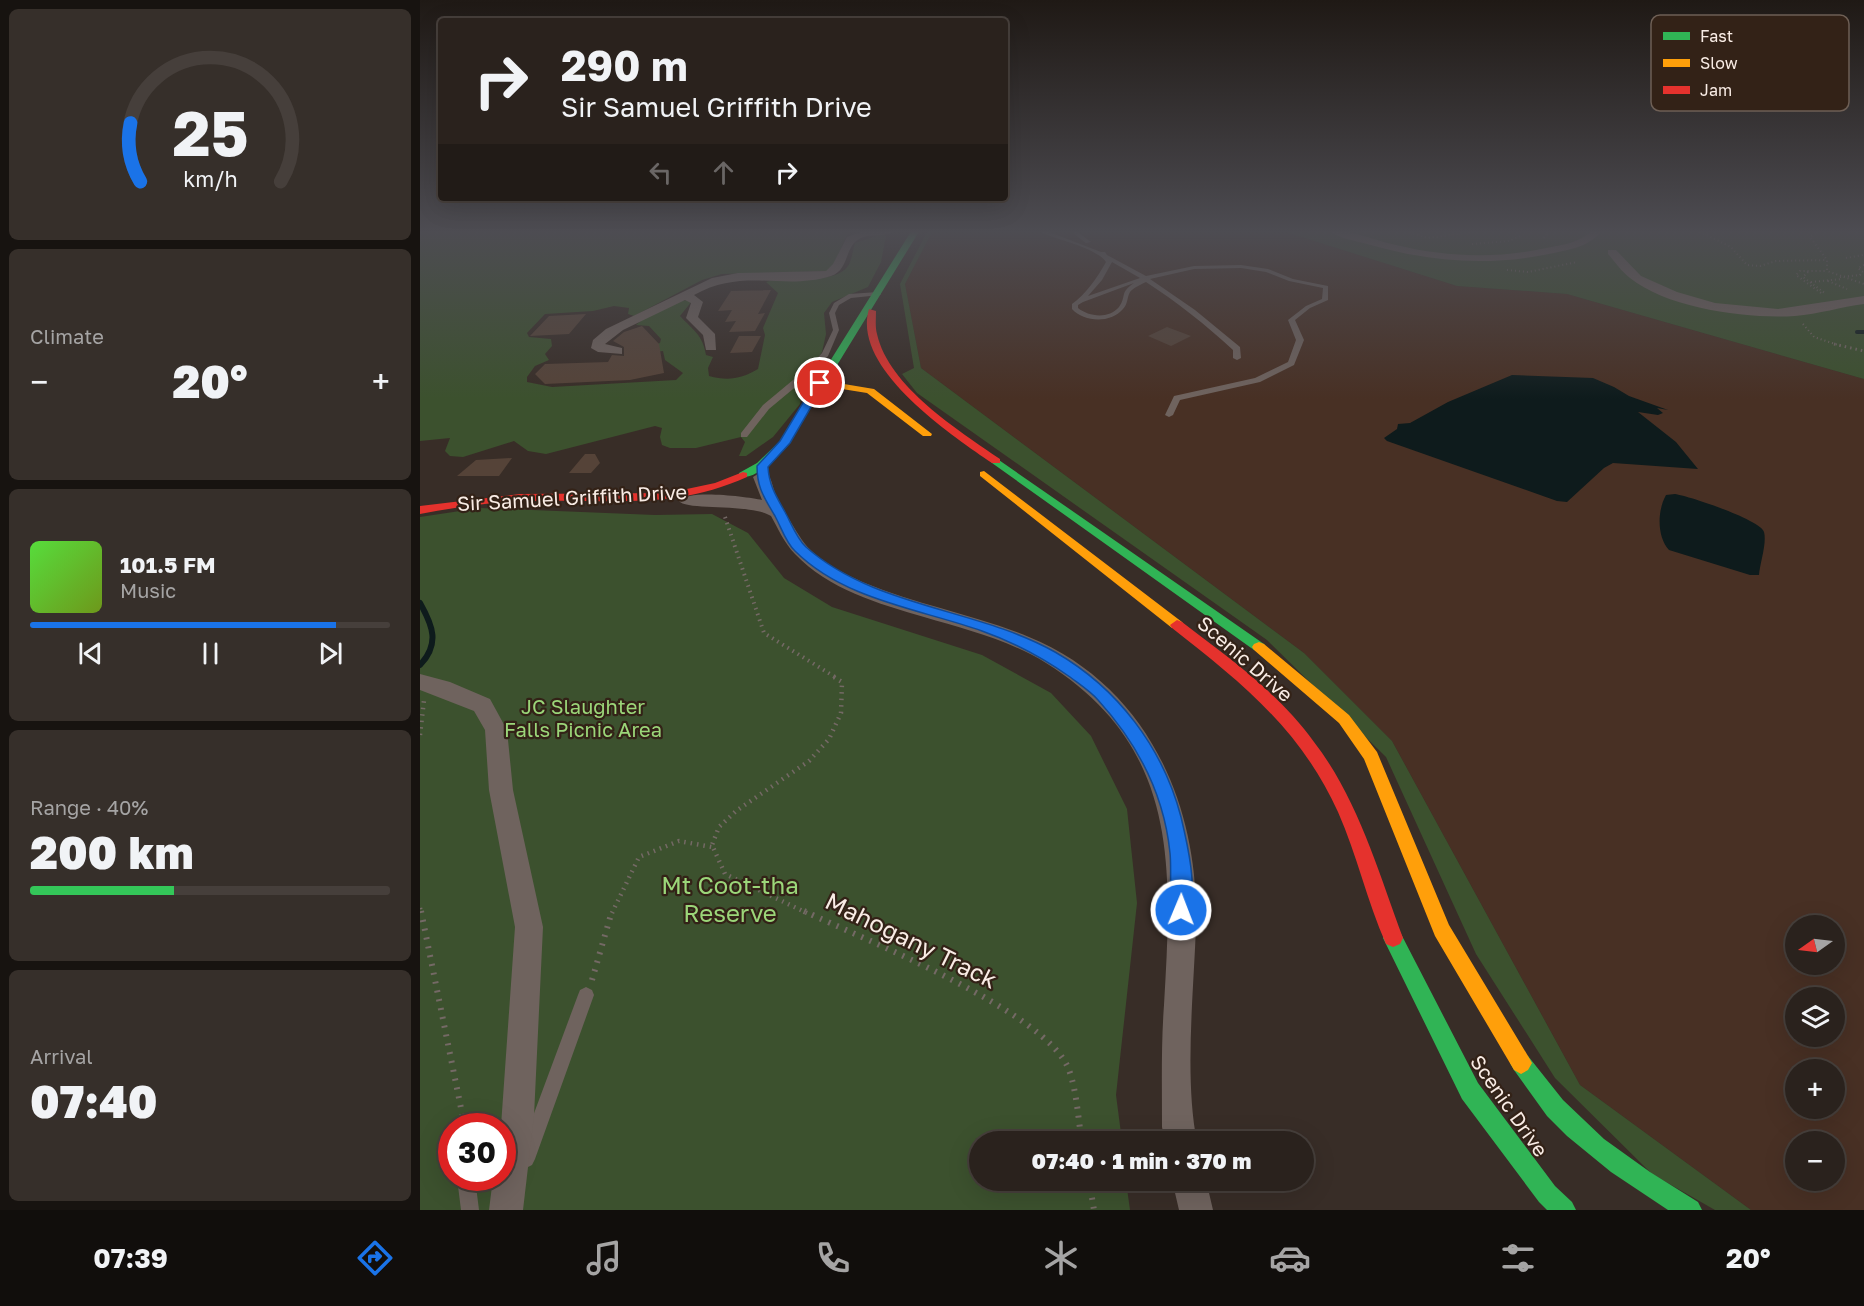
<!DOCTYPE html>
<meta charset="utf-8">
<style>
:root{--surface:#2a221d;--page:#362f2a;--text:#f1f3f6;--muted:#a5a4a4;--line:#463f3b;--accent:#1a73e8}
body{margin:0;font-family:"Golos Text",sans-serif;background:var(--page);color:var(--text);height:100vh;display:flex;flex-direction:column;font-size:22px;white-space:nowrap}
*{box-sizing:border-box;margin:0}
p{font-size:20px;color:var(--muted)}
.icon{flex:none;width:33px;height:33px;fill:none;stroke:currentColor;stroke-width:2;stroke-linecap:round;stroke-linejoin:round}
.map{position:relative;flex:1;overflow:hidden}
.details{display:flex;flex-direction:column;gap:9px;padding:9px;background:#171310;width:420px}
.details>*{flex:none}
.guide{position:absolute;left:18px;top:18px;width:570px;height:183px;border-radius:6px;box-shadow:0 6px 24px #0002,0 0 0 2px var(--line);background:#2a221d;color:var(--text);overflow:hidden}
.needle{width:39px;rotate:256deg}
.controls{position:absolute;left:1365px;top:915px;display:grid;gap:12px}
.controls a{display:grid;place-items:center;width:60px;height:60px;border-radius:50%;background:var(--surface);box-shadow:0 6px 24px #0002,0 0 0 2px var(--line);font-size:30px}
.speed{position:absolute;left:18px;top:1113px;display:flex;gap:12px;font-size:30px;font-weight:700;text-align:center}
.speed>*{display:grid;place-content:center;width:78px;height:78px;border-radius:50%;background:var(--surface);box-shadow:0 6px 24px #0002,0 0 0 2px var(--line);line-height:1}
.speed .limit{border:9px solid #d22;background:#fff;color:#111}
.pin{position:absolute;display:grid;place-items:center;width:51px;height:51px;color:#fff;margin:-26px;border:3px solid #fff;border-radius:50%;box-shadow:0 2px 6px #0007}
.me{position:absolute;width:66px;margin:-33px;rotate:1deg;stroke-linejoin:round;filter:drop-shadow(0 0 4px #0008)}
.turn{display:flex;align-items:center;gap:21px;height:126px;padding:0 24px;font-size:27px}
.turn .icon{width:78px;height:78px;stroke-width:2.5}
.turn b{display:block;font-size:42px;line-height:51px}
.lanes{display:flex;align-items:center;height:57px;padding:0 24px;background:#0003;justify-content:center;gap:30px;direction:ltr}
.lanes .off{opacity:.35}
.big{font-size:45px;font-weight:800;line-height:1.1}
.details .widget{flex:1;display:flex;flex-direction:column;justify-content:center;gap:9px;min-width:0;padding:0 21px;border-radius:9px;background:var(--page)}
.details .dial{align-items:center;gap:0}
.dial svg{height:156px;overflow:visible;fill:none;stroke:var(--line);stroke-width:7;stroke-linecap:round;text-anchor:middle}
.dial text{fill:var(--text);stroke:none}
.song{display:flex;align-items:center;gap:18px}
.cover{width:72px;height:72px;border-radius:9px;background:linear-gradient(135deg,hsl(110 70% 55%),hsl(80 70% 35%))}
.played{height:6px;border-radius:3px;background:linear-gradient(90deg,var(--accent) 85%,var(--line) 85%)}
.keys{display:flex;justify-content:space-around;direction:ltr}
.heat{display:flex;justify-content:space-between;align-items:center;font-size:33px;direction:ltr}
.charge{height:9px;border-radius:4px;background:linear-gradient(90deg,#34c759 40%,var(--line) 0)}
.trip{position:absolute;left:549px;top:1131px;width:345px;height:60px;border-radius:30px;background:var(--surface);box-shadow:0 6px 24px #0002,0 0 0 2px var(--line);font-weight:800;line-height:60px;text-align:center}
.tab-bar{display:flex;height:96px;justify-content:space-around;align-items:center;background:#110e0c;color:var(--muted)}
.tab-bar .icon{width:42px;height:42px}
.tab-bar .on{color:var(--accent)}
.tab-bar b{font-size:27px;color:var(--text)}
main{display:flex;flex:1;min-height:0}
.map>svg:first-child{display:block}
</style>
<main>
<section class="details">
<div class="widget dial"><svg viewBox="0 0 100 80">
<path d="M14 69A42 42 0 1 1 86 69"/>
<path d="M14 69A42 42 0 0 1 9 39" stroke="#1a73e8"/>
<text x="50" y="56" font-size="32" font-weight="700">25</text>
<text x="50" y="72" font-size="11">km/h</text>
</svg></div>
<div class="widget"><p>Climate</p>
<div class="heat"><a>−</a><b class="big">20°</b><a>+</a></div>
</div>
<div class="widget">
<div class="song"><i class="cover"></i><div><b>101.5 FM</b><p>Music</p></div></div>
<div class="played"></div>
<div class="keys"><svg class="icon" aria-label="previous" viewBox="0 0 24 24"><path d="M18 5L8 12l10 7zM5 5v14"/></svg><svg class="icon" aria-label="pause" viewBox="0 0 24 24"><path d="M8 5v14M16 5v14"/></svg><svg class="icon" aria-label="next" viewBox="0 0 24 24"><path d="M6 5l10 7-10 7zM19 5v14"/></svg></div>
</div>
<div class="widget"><p>Range · 40%</p><b class="big">200 km</b><div class="charge"></div></div>
<div class="widget"><p>Arrival</p><b class="big">07:40</b></div>
</section>
<div class="map">
<svg width="1444" height="1210" viewBox="0 0 1444 1210">
<rect width="100%" height="100%" fill="#382d27"/>
<path fill="#483024" fill-rule="evenodd" d="M513,230H823L869,233L1037,286L1147,294L1444,379V1210H1331L1160,1085L972,741L884,653L501,368L485,284ZM1376,926H1414V964H1376ZM1376,998H1414V1036H1376ZM1376,1070H1414V1108H1376ZM1376,1142H1414V1180H1376Z"/>
<path fill="#3c512e" fill-rule="evenodd" d="M0,230H429L411,271L302,274L282,280L214,316L208,314L209,308L194,306L173,311L125,314L107,333L109,337L131,339L132,346L125,354L129,360L115,366L107,377V382L132,387L256,380L263,373L245,360L243,351L227,353L221,350L240,343L241,339L229,326L216,325C227,315 257,296 272,301L260,316C273,330 283,335 286,355L293,357L288,368L289,376C308,381 321,379 338,369L345,335L343,328L358,293L346,282C368,274 414,286 428,266C432,260 433,249 435,243L463,234L466,236L461,262L448,287L412,302L404,313L406,334L402,352L387,377L380,404L353,437L326,456H319L325,442L321,437L276,448H250L242,445L240,437L242,428L235,426L126,454L108,451L94,441L43,457L30,456L25,451L30,438L0,441Z
M508,230H513L485,284L501,368L884,653L972,741L1160,1085L1331,1210H1295L1232,1174L1135,1078L1056,954L966,757L847,640L497,393L482,374L494,368L480,284Z
M823,230H1444V379L1147,294L1037,286L869,233Z
M60,508L235,515L292,514L328,533L364,578L412,607L562,655L631,693L671,736L707,809L717,903L696,1095L702,1141L560,1142V1180L706,1181L710,1210H0V517ZM32,1126H82V1178H32Z"/>
<path fill="#0e1b1c" d="M1092,375L1173,378L1194,387L1209,396L1248,410L1237,408L1243,413L1238,415L1218,412L1256,442L1278,469L1193,463L1184,468L1147,502L1137,501L967,441L964,438L977,429L978,424L990,423L1028,402Z
M1255,494C1269,496 1341,520 1344,532C1347,543 1340,563 1339,575H1330L1249,550C1237,537 1237,511 1246,495Z"/>
<g fill="none" stroke-linecap="round" stroke-linejoin="round">
<path stroke="#0e1b1c" stroke-width="4" d="M1437,332H1444"/>
<path stroke="#0e1b1c" stroke-width="6" d="M0,603C13,626 20,644 0,665"/>
</g>
<path fill="#554338" d="M351,290L338,314L345,313L335,331L309,332L316,321L305,322L312,310L298,311L311,291Z
M166,314L149,334L110,336L129,316Z
M222,326L239,344L244,373L210,380L125,384L115,374L125,364L188,362L192,355L204,356V347L193,341L204,332Z
M747,327L771,336L751,346L728,336Z
M319,336H341L332,352L310,353Z
M165,454H175L180,463L171,473H149Z
M92,458L79,476H37L56,460Z"/>
<g fill="none" stroke-linecap="round" stroke-linejoin="round">
<path stroke="#746965" stroke-width="2" stroke-dasharray="1 3" stroke-linecap="butt" d="M982,230L1008,238L1065,230
M1276,230L1311,247L1327,265L1340,266L1356,261L1407,260
M1398,230L1390,237L1407,260V271L1444,284
M1124,238L1131,230
M1052,244L1089,241L1100,236V230
M1426,258L1443,255
M1444,265L1438,268L1444,273
M1087,270L1108,272L1157,262
M1388,272L1383,277L1406,294
M1420,277L1440,275L1441,272
M1408,281L1427,289
M1391,282L1422,279
M1401,293L1376,275L1380,271H1407
M1383,324L1394,337L1421,346"/>
<path stroke="#746965" stroke-width="3" stroke-dasharray="1.5 4" stroke-linecap="butt" d="M1414,344L1444,351"/>
<path stroke="#746965" stroke-width="4" stroke-dasharray="1.5 4.5" stroke-linecap="butt" d="M305,517L344,633L415,677"/>
<path stroke="#746965" stroke-width="4.5" stroke-dasharray="1.5 5" stroke-linecap="butt" d="M0,735L4,700
M0,908L1,913
M192,913L219,857L259,841L292,847
M387,913L305,874L292,845L299,827L316,811L389,761L409,739L421,713L422,682L412,676"/>
<path stroke="#746965" stroke-width="6" stroke-dasharray="2 7" stroke-linecap="butt" d="M1,911L43,1118L42,1126
M384,911C443,939 628,1012 649,1070C657,1092 658,1119 662,1142
M172,980L192,911
M669,1180L674,1210"/>
<path fill="#6f635e" fill-rule="evenodd" d="M616,230H624L681,252H685L687,255L726,276L774,266L821,265L848,269L873,279L908,286V300L890,308L875,320L884,340L874,365L840,382L760,400L753,415L749,417L745,415L754,396L835,378L868,362L876,340L868,320L886,306L902,299L903,288L869,281L846,272L821,268L774,269L730,279L775,310L820,347L821,358L817,360L813,358V350C786,325 757,302 726,282C722,284 713,288 710,292C707,297 708,304 703,309C690,324 664,322 652,309V304C666,294 677,278 686,262C676,247 633,239 616,230ZM692,262L720,278L668,296L682,280ZM714,283C699,293 707,296 699,307C689,319 669,317 658,308V305L663,302Z
M649,230H655L671,242L666,243Z
M458,292L461,294L460,295L431,298L419,305L415,313L419,330L408,356L397,369L349,409L327,437H321V433L343,405L391,365L402,353L413,330L409,313L414,303L429,294Z
M166,987L172,990L174,995L115,1159L112,1165L106,1168L100,1165L97,1159L158,995L160,990Z
M37,1178H55L59,1210H41Z"/>
<path fill="#6f635e" fill-rule="evenodd" d="M446,230H476C466,238 452,233 441,238C424,245 430,270 411,276C363,291 324,267 274,295L283,302L278,317L295,334L296,350H286L283,335L266,318L271,303L265,300L203,330L185,344L202,348V354L178,352L171,348L173,340L186,329L292,278L318,273L406,271L413,264L427,237Z
M909,230C932,230 953,240 976,245C1026,257 1075,259 1126,248C1142,245 1160,243 1172,230H1182C1171,246 1152,249 1134,253C1069,267 1010,262 947,244C936,241 917,238 909,230Z
M1188,250H1196L1221,276L1257,292L1295,303L1358,309L1444,296V304C1421,307 1399,314 1375,316C1328,319 1249,309 1210,278C1202,272 1195,262 1188,254Z
M341,472C345,473 346,473 349,476C352,481 353,488 355,493C363,509 372,525 382,540C395,559 424,574 445,583C498,605 556,615 609,637C726,685 779,803 776,924C774,991 764,1077 777,1142H745L742,1127C742,1086 741,1046 744,1005C752,867 760,747 626,663C589,640 545,629 504,617C459,604 408,589 375,554C364,543 358,528 351,516C330,503 266,511 259,501C268,489 327,497 342,500L333,477Z
M0,674L30,682L70,699L87,730L93,790L123,927L114,1116L103,1210H69L73,1178H82L81,1126L95,927L69,790L65,730L54,711L0,690Z
M752,1180H786L793,1210H759Z"/>
<path fill="#30b455" fill-rule="evenodd" d="M492,230H500L368,445C356,457 337,480 319,477V473L337,463L360,441Z
M576,458L844,644L846,647L844,650H834L572,463L570,461Z
M973,929L980,932L1058,1083L1135,1186L1152,1202L1156,1210H1127L1119,1202L1042,1099L963,938L966,932Z
M1101,1052L1108,1056L1143,1100L1184,1139L1230,1172L1278,1202L1282,1210H1248L1191,1172L1147,1136L1127,1116L1094,1070L1090,1063L1094,1056Z"/>
<path fill="#ff9f0a" fill-rule="evenodd" d="M400,380L454,389L512,434L511,436H503L447,393L397,385V381Z
M564,471L762,622L764,625L762,628H752L560,476V472Z
M839,642L844,644L929,715L957,752L1029,925L1108,1056L1112,1063L1108,1070L1101,1074L1094,1070L1015,936L944,759L919,723L834,650L832,647L834,644Z"/>
<path fill="#e5322d" fill-rule="evenodd" d="M449,309L456,311C456,318 455,327 457,334C469,387 538,430 580,459V463H572C531,435 431,368 449,309Z
M323,472L327,473V477C254,510 191,499 114,501C76,501 38,507 0,514V506L100,494L248,493L295,483Z
M757,620L762,622C809,658 859,693 894,742C938,799 958,871 983,938L980,944L973,947L966,944C947,901 937,855 918,812C881,730 821,682 752,628L750,625Z"/>
</g>
<linearGradient id="sky" x2="0" y2="1"><stop stop-color="#1f1915"/><stop offset="0.58" stop-color="#4d4c52"/><stop offset="1" stop-color="#4d4c52" stop-opacity="0"/></linearGradient>
<rect width="1444" height="399" fill="url(#sky)"/>
<path fill="#1a73e8" stroke="#114b97" stroke-width="1.5" d="M396,381L405,383L370,443L348,467C349,485 356,496 365,512C371,523 377,539 386,547C455,608 557,608 635,652C698,688 743,748 761,817C767,842 779,893 768,916L761,918L755,916C748,902 752,870 750,853C744,793 718,744 678,700C670,691 659,684 650,677C623,658 593,642 562,631C500,609 424,600 375,551C366,543 361,527 355,516C344,497 337,488 337,466L360,441Z"/>
<g text-anchor="middle" stroke-width="4.5" stroke-linejoin="round" paint-order="stroke">
<g font-size="20" fill="#f9ece5" stroke="#332217">
<text transform="translate(152 498) rotate(-3)" y="7">Sir Samuel Griffith Drive</text>
<text transform="translate(825 659) rotate(41)" y="7">Scenic Drive</text>
<text transform="translate(1089 1106) rotate(55)" y="7">Scenic Drive</text>
</g>
<g font-size="20" fill="#9bd679" stroke="#332217">
<text x="163" y="714">JC Slaughter<tspan x="163" dy="23">Falls Picnic Area</tspan></text>
</g>
<g font-size="24" fill="#9bd679" stroke="#332217">
<text x="310" y="894">Mt Coot-tha<tspan x="310" dy="28">Reserve</tspan></text>
</g>
<g font-size="24" fill="#f9ece5" stroke="#332217">
<text transform="translate(491 941) rotate(26)" y="8">Mahogany Track</text>
</g>
</g>
<rect x="1231" y="15" width="198" height="96" rx="9" fill="#332217" stroke="#6e5f55" stroke-width="1.5"/>
<rect x="1243" y="32" width="27" height="8" fill="#30b455"/>
<rect x="1243" y="59" width="27" height="8" fill="#ff9f0a"/>
<rect x="1243" y="86" width="27" height="8" fill="#e5322d"/>
<g font-size="16" fill="#f9ece5">
<text x="1280" y="42">Fast</text>
<text x="1280" y="69">Slow</text>
<text x="1280" y="96">Jam</text>
</g>
</svg>
<div class="controls">
<a><svg class="needle" viewBox="-14 -14 28 28"><path d="M0-13l5 13h-10z" fill="#e53935"/><path d="M0 13l5-13h-10z" fill="#a5a4a4"/></svg></a>
<a><svg class="icon" aria-label="layers" viewBox="0 0 24 24"><path d="M12 4l9 5-9 5-9-5zM3 14l9 5 9-5"/></svg></a>
<a>+</a>
<a>−</a>
</div>
<div class="speed"><div class="limit">30</div></div>
<div class="pin" style="left:400px;top:383px;background:#d93025"><svg class="icon" aria-label="arrive" viewBox="0 0 24 24"><path d="M6 21V4h12l-3 4 3 4H6"/></svg></div>
<svg class="me" style="left:761px;top:910px" viewBox="-20 -20 40 40"><circle r="17" fill="#1a73e8" stroke="#fff" stroke-width="3"/><path d="M0-11L8 9 0 5-8 9z" fill="#fff"/></svg>
<div class="trip">07:40 · 1 min · 370 m</div>
<div class="guide">
<div class="turn"><svg class="icon" aria-label="right" viewBox="0 0 24 24"><path d="M7 20v-9h11M14 6l5 5-5 5"/></svg><div><b>290 m</b>Sir Samuel Griffith Drive</div></div>
<div class="lanes"><svg class="icon off" aria-label="left" viewBox="0 0 24 24"><path d="M17 20v-9H6M10 6l-5 5 5 5"/></svg><svg class="icon off" aria-label="ahead" viewBox="0 0 24 24"><path d="M12 20V5M6 11l6-6 6 6"/></svg><svg class="icon" aria-label="right" viewBox="0 0 24 24"><path d="M7 20v-9h11M14 6l5 5-5 5"/></svg></div>
</div>
</div>
</main>
<nav class="tab-bar">
<b>07:39</b>
<svg class="icon on" aria-label="directions" viewBox="0 0 24 24"><path d="M12 3l9 9-9 9-9-9zM9 14v-3h6M13 9l2 2-2 2"/></svg>
<svg class="icon" aria-label="music" viewBox="0 0 24 24"><path d="M9 18V5l10-2v13"/><circle cx="6" cy="18" r="3"/><circle cx="16" cy="16" r="3"/></svg>
<svg class="icon" aria-label="phone" viewBox="0 0 24 24"><path d="M5 4h4l2 5-3 2q2 4 5 5l2-3 5 2v4C11 20 4 13 5 4z"/></svg>
<svg class="icon" aria-label="climate" viewBox="0 0 24 24"><path d="M12 3v18M4 7l16 10M4 17L20 7"/></svg>
<svg class="icon" aria-label="car" viewBox="0 0 24 24"><path d="M5 17H2v-5l4-1 3-4h7l3 4 3 1v5h-3M9 17h6M6 11h13"/><circle cx="7" cy="17" r="2"/><circle cx="17" cy="17" r="2"/></svg>
<svg class="icon" aria-label="filters" viewBox="0 0 24 24"><path d="M4 7h16M4 17h16"/><circle cx="9" cy="7" r="2"/><circle cx="15" cy="17" r="2"/></svg>
<b>20°</b>
</nav>
